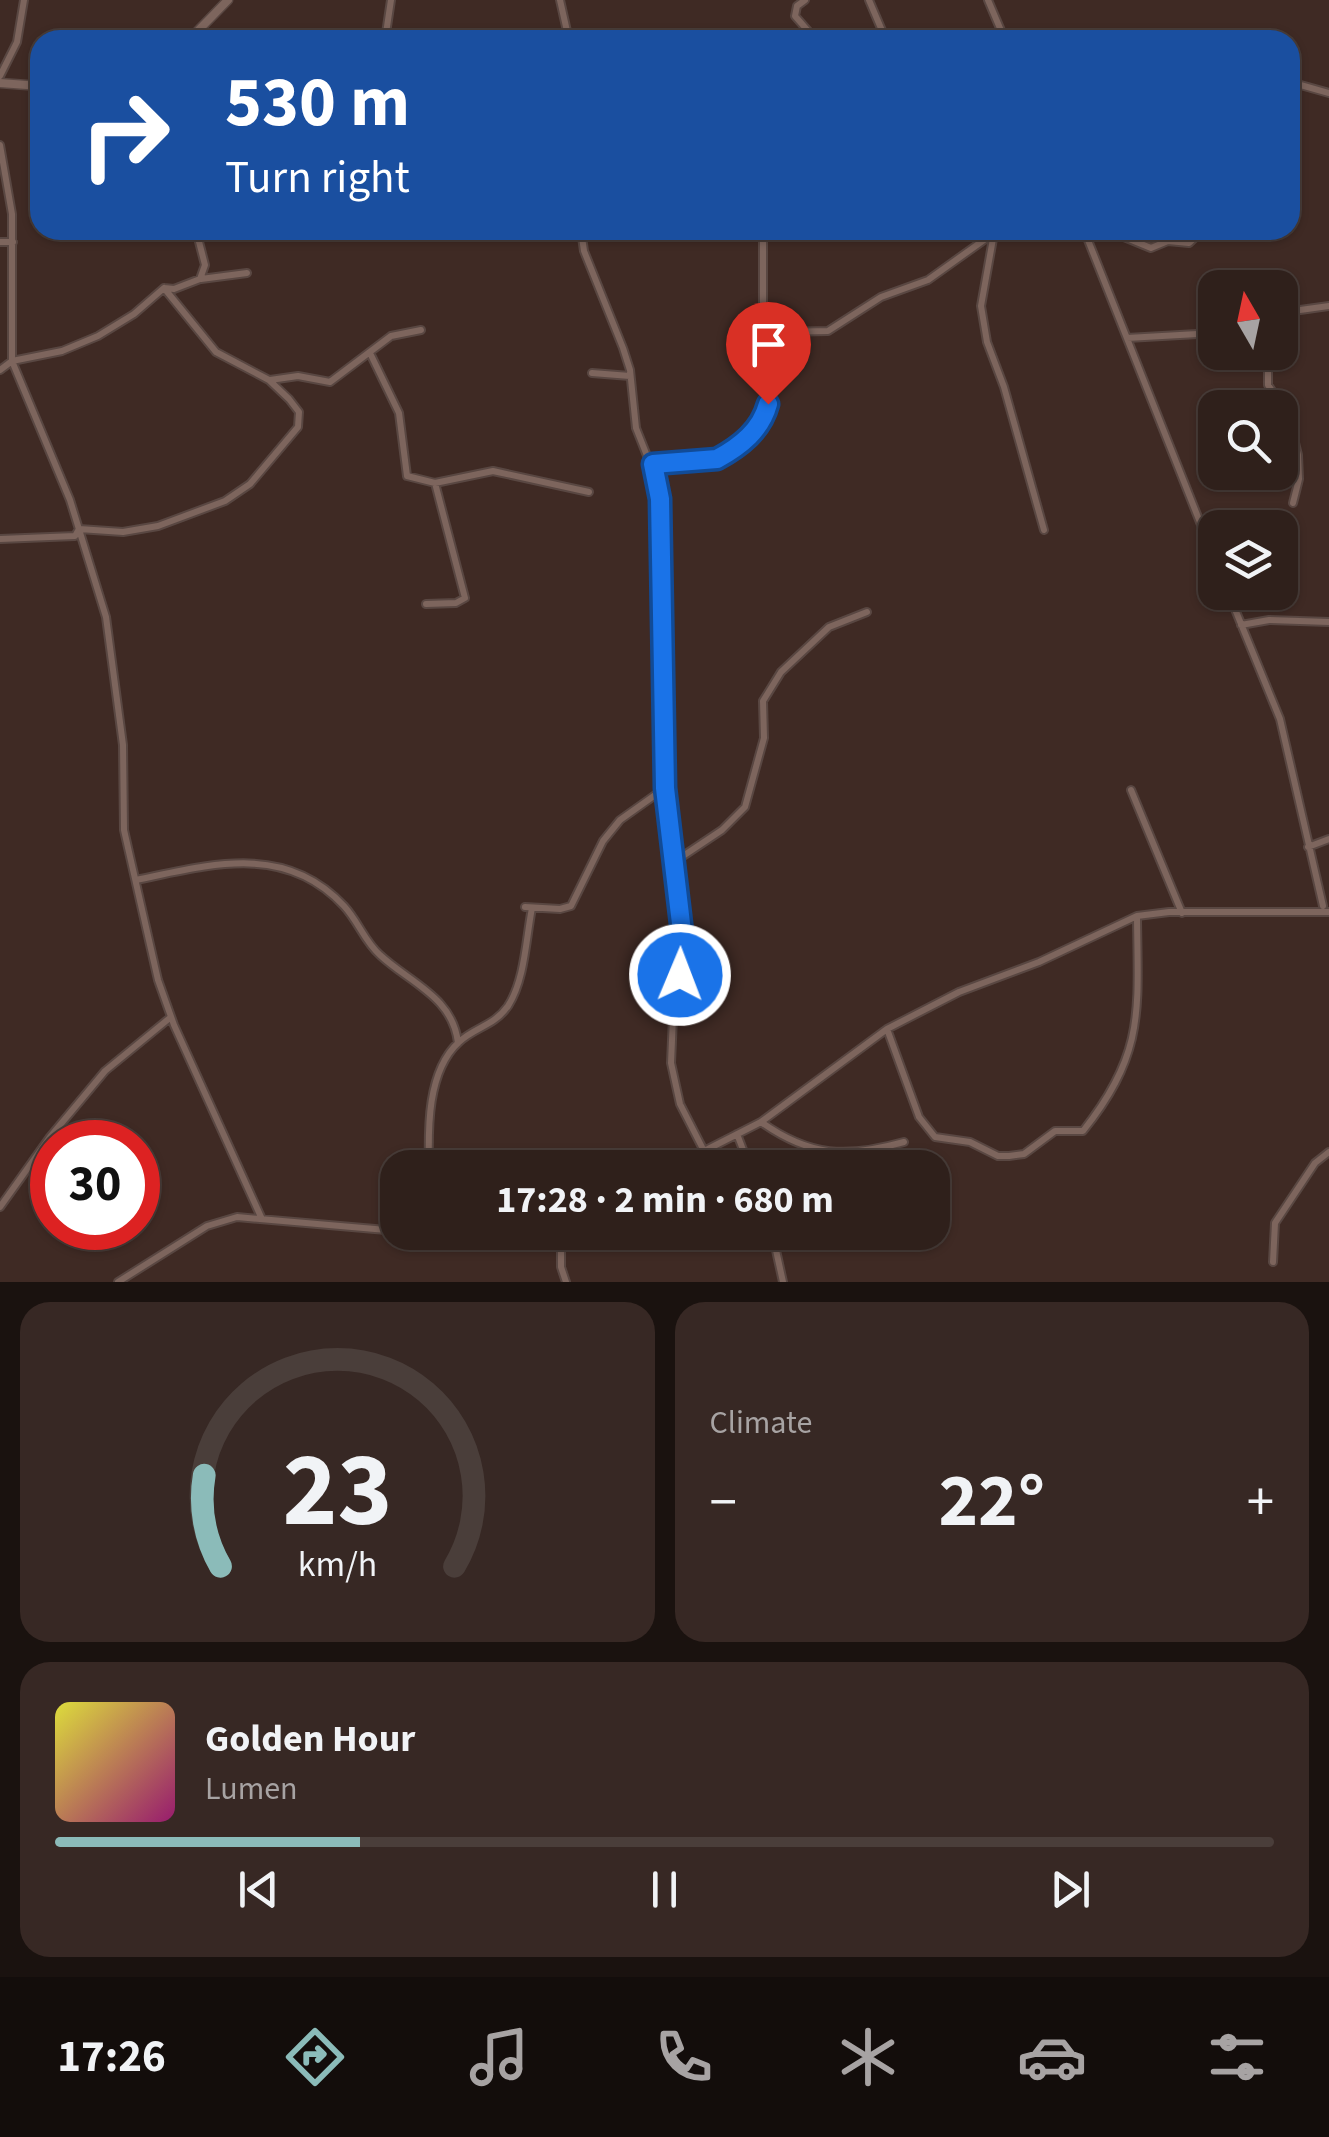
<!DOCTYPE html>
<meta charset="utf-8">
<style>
:root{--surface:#2f201b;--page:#372824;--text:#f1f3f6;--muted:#a7a3a3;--line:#4a3e3a;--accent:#8bbbb9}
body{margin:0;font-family:"Source Sans 3",sans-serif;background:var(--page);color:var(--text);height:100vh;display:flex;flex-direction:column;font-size:38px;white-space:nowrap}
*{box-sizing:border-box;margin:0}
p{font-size:32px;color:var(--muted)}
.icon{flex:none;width:55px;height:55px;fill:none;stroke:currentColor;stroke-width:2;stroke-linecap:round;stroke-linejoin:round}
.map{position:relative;height:1282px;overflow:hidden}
.panel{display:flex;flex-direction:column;gap:20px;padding:20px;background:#1a120f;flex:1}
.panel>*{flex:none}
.banner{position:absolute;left:30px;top:30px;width:1270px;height:210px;border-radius:30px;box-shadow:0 2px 8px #0004,0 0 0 2px var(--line);background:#1a4fa0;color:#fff;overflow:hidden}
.needle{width:65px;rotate:351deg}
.buttons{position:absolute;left:1198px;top:270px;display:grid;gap:20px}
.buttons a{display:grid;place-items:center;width:100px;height:100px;border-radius:20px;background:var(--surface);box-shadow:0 2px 8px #0004,0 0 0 2px var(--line);font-size:50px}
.speed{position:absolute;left:30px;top:1120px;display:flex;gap:20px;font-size:50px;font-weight:700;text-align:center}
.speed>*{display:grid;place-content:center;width:130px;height:130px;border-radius:50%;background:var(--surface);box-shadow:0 2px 8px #0004,0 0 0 2px var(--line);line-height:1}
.speed .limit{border:15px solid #d22;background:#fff;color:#111}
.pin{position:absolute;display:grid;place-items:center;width:85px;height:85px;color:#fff;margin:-102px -42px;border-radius:50% 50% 50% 0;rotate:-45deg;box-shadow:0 0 10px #0007}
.pin .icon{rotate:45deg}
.me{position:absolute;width:110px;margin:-55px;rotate:1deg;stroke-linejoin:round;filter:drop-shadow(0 0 8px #0008)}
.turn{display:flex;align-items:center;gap:35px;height:210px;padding:0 30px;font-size:45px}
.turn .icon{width:130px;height:130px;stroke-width:2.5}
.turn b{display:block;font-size:70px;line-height:85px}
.big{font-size:75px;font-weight:700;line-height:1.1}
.panel .tile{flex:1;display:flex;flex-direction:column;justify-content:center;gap:15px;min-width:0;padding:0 35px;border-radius:30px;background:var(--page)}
.panel .dial{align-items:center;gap:0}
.dial svg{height:260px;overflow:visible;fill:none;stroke:var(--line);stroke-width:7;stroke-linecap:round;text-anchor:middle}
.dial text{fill:var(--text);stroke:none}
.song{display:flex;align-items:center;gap:30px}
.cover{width:120px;height:120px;border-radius:15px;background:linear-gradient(135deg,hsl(60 70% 55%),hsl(320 70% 35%))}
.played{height:10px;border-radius:5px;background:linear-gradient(90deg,var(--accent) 25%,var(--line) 25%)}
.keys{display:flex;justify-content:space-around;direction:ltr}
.heat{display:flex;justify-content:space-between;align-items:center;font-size:55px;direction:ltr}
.panel .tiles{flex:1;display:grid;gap:20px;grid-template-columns:1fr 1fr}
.tile:last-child{grid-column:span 2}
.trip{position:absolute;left:380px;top:1150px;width:570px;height:100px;border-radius:30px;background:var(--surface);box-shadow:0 2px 8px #0004,0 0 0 2px var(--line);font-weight:700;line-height:100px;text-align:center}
.tab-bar{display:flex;height:160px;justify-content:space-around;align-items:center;background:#130d0b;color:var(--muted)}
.tab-bar .icon{width:70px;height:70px}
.tab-bar .active{color:var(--accent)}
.tab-bar b{font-size:45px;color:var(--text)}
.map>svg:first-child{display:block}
</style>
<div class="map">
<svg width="1329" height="1282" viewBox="0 0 1329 1282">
<rect width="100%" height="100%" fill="#3f2a24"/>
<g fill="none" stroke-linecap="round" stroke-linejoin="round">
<g stroke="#594742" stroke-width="10">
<path id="minor" d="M560,0L569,40
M805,0L797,6L795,16L816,40
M869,0L886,40
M988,0L1005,40
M385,40L391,0
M0,76L17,42L24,0
M1290,82L1329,93
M0,145L12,214V361L70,500L106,617L123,745L124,830L158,980L174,1025L261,1217
M581,230L584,251L623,348L630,370L636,428L659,486L665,788L683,954L673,1017L671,1063L680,1104L704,1151
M1084,230L1215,560
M1107,230L1151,248L1168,241L1189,243L1203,230
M994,233L981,306L987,342L1004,387L1044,530
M1085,233L1106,230
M0,242H13
M201,279L247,273
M1280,321L1293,311L1329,306
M766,324L780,332L828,331L881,297L928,280L998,230
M1127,338L1215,333
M1268,352V385L1288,414L1298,455L1299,479L1293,503
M370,353L399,413L407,476L435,483L493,471L589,492
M0,370L12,361L62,351L98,336L134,314L164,288L174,289L200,279L205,265L196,230
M592,373L630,376
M270,380L298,376L330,382L391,336L421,330
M653,463L717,459L747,439L764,418L773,368L771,339L763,314V230
M0,539L75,536L79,529L123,532L158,526L225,501L250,484L298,427L299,412L289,399L269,380L216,352L164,288
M1228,592L1280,719L1323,906
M426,604L456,603L465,598L435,483
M1241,625L1269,620L1329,622
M1131,790L1182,913
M1308,847L1329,839
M674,862L722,830L745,807L764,738L763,701L781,672L829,627L867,612
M136,880C209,865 285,842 344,906C358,921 365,942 380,955C410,983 453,997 458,1043
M525,907L560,909L571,906L603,841L620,820L665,788
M887,1029L919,1117L935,1137L970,1142L998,1156H1009L1024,1154L1055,1131H1083C1145,1053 1138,1011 1137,918
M761,1122C810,1157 847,1158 904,1142
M737,1134L750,1168
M429,1168C428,1129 427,1071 459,1042C475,1027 494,1026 508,1006C525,980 526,938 532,908
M654,1168L708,1149L761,1122L887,1029L959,992L1039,962L1137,916L1169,912H1329
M0,1207L50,1137L105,1071L171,1017
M413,1232H436
M561,1232V1267L566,1282
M772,1232L783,1282
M1273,1262L1275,1223L1315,1163L1329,1152
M118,1282L207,1226L237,1217L398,1231"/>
</g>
<g stroke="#594742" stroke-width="11">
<path id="tertiary" d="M189,40L228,0
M0,83L40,86"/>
</g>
<use href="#minor" stroke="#7d655d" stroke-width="6"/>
<use href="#tertiary" stroke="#7d655d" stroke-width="8"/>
</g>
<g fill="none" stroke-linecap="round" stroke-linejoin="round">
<g stroke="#114b97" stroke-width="25">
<path id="route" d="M680,975L682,932L665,788L660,499L653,464L717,459C741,446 761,430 768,404"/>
</g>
<use href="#route" stroke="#1a73e8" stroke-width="18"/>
</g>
</svg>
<div class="buttons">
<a><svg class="needle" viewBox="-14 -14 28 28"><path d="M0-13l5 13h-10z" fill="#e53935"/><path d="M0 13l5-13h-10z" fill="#a7a3a3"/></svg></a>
<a><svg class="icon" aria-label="search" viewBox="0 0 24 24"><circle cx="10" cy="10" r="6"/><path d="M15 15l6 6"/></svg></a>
<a><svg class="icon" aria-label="layers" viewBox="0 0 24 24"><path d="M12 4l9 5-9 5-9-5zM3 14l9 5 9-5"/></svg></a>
</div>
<div class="speed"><div class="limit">30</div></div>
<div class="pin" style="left:768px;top:404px;background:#d93025"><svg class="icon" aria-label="arrive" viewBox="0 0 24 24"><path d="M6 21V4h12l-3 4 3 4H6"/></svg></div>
<svg class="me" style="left:680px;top:975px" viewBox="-20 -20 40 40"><circle r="17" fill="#1a73e8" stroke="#fff" stroke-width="3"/><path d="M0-11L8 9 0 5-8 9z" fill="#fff"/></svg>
<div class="trip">17:28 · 2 min · 680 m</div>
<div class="banner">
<div class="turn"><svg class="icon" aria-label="right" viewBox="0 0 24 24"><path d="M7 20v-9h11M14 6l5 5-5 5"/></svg><div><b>530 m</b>Turn right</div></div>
</div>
</div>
<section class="panel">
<div class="tiles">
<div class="tile dial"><svg viewBox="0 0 100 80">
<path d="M14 69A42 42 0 1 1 86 69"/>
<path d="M14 69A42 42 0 0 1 9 41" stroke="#8bbbb9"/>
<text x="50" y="56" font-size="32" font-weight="700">23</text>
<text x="50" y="72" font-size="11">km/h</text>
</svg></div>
<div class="tile"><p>Climate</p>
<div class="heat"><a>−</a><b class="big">22°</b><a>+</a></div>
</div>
<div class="tile">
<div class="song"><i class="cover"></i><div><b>Golden Hour</b><p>Lumen</p></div></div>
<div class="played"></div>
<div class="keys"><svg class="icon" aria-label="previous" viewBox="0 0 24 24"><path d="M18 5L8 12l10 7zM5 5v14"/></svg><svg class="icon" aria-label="pause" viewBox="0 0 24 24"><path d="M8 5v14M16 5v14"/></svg><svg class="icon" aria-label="next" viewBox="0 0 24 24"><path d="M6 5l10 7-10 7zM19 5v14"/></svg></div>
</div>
</div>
</section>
<nav class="tab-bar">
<b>17:26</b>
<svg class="icon active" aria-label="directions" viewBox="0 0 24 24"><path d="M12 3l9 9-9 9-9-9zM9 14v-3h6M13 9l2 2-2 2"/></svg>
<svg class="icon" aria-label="music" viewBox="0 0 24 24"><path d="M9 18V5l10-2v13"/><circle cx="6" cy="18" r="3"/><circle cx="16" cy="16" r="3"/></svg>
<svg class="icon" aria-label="phone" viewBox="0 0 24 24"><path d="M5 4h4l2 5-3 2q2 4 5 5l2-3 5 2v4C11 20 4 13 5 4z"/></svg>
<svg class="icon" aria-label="climate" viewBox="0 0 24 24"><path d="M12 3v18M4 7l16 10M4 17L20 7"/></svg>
<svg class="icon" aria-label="car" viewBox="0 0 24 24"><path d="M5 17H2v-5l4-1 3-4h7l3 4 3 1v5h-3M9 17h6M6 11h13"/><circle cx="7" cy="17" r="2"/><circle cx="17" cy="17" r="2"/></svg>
<svg class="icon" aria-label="filters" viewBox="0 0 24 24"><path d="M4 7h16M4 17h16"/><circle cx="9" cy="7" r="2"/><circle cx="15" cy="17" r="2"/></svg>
</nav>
